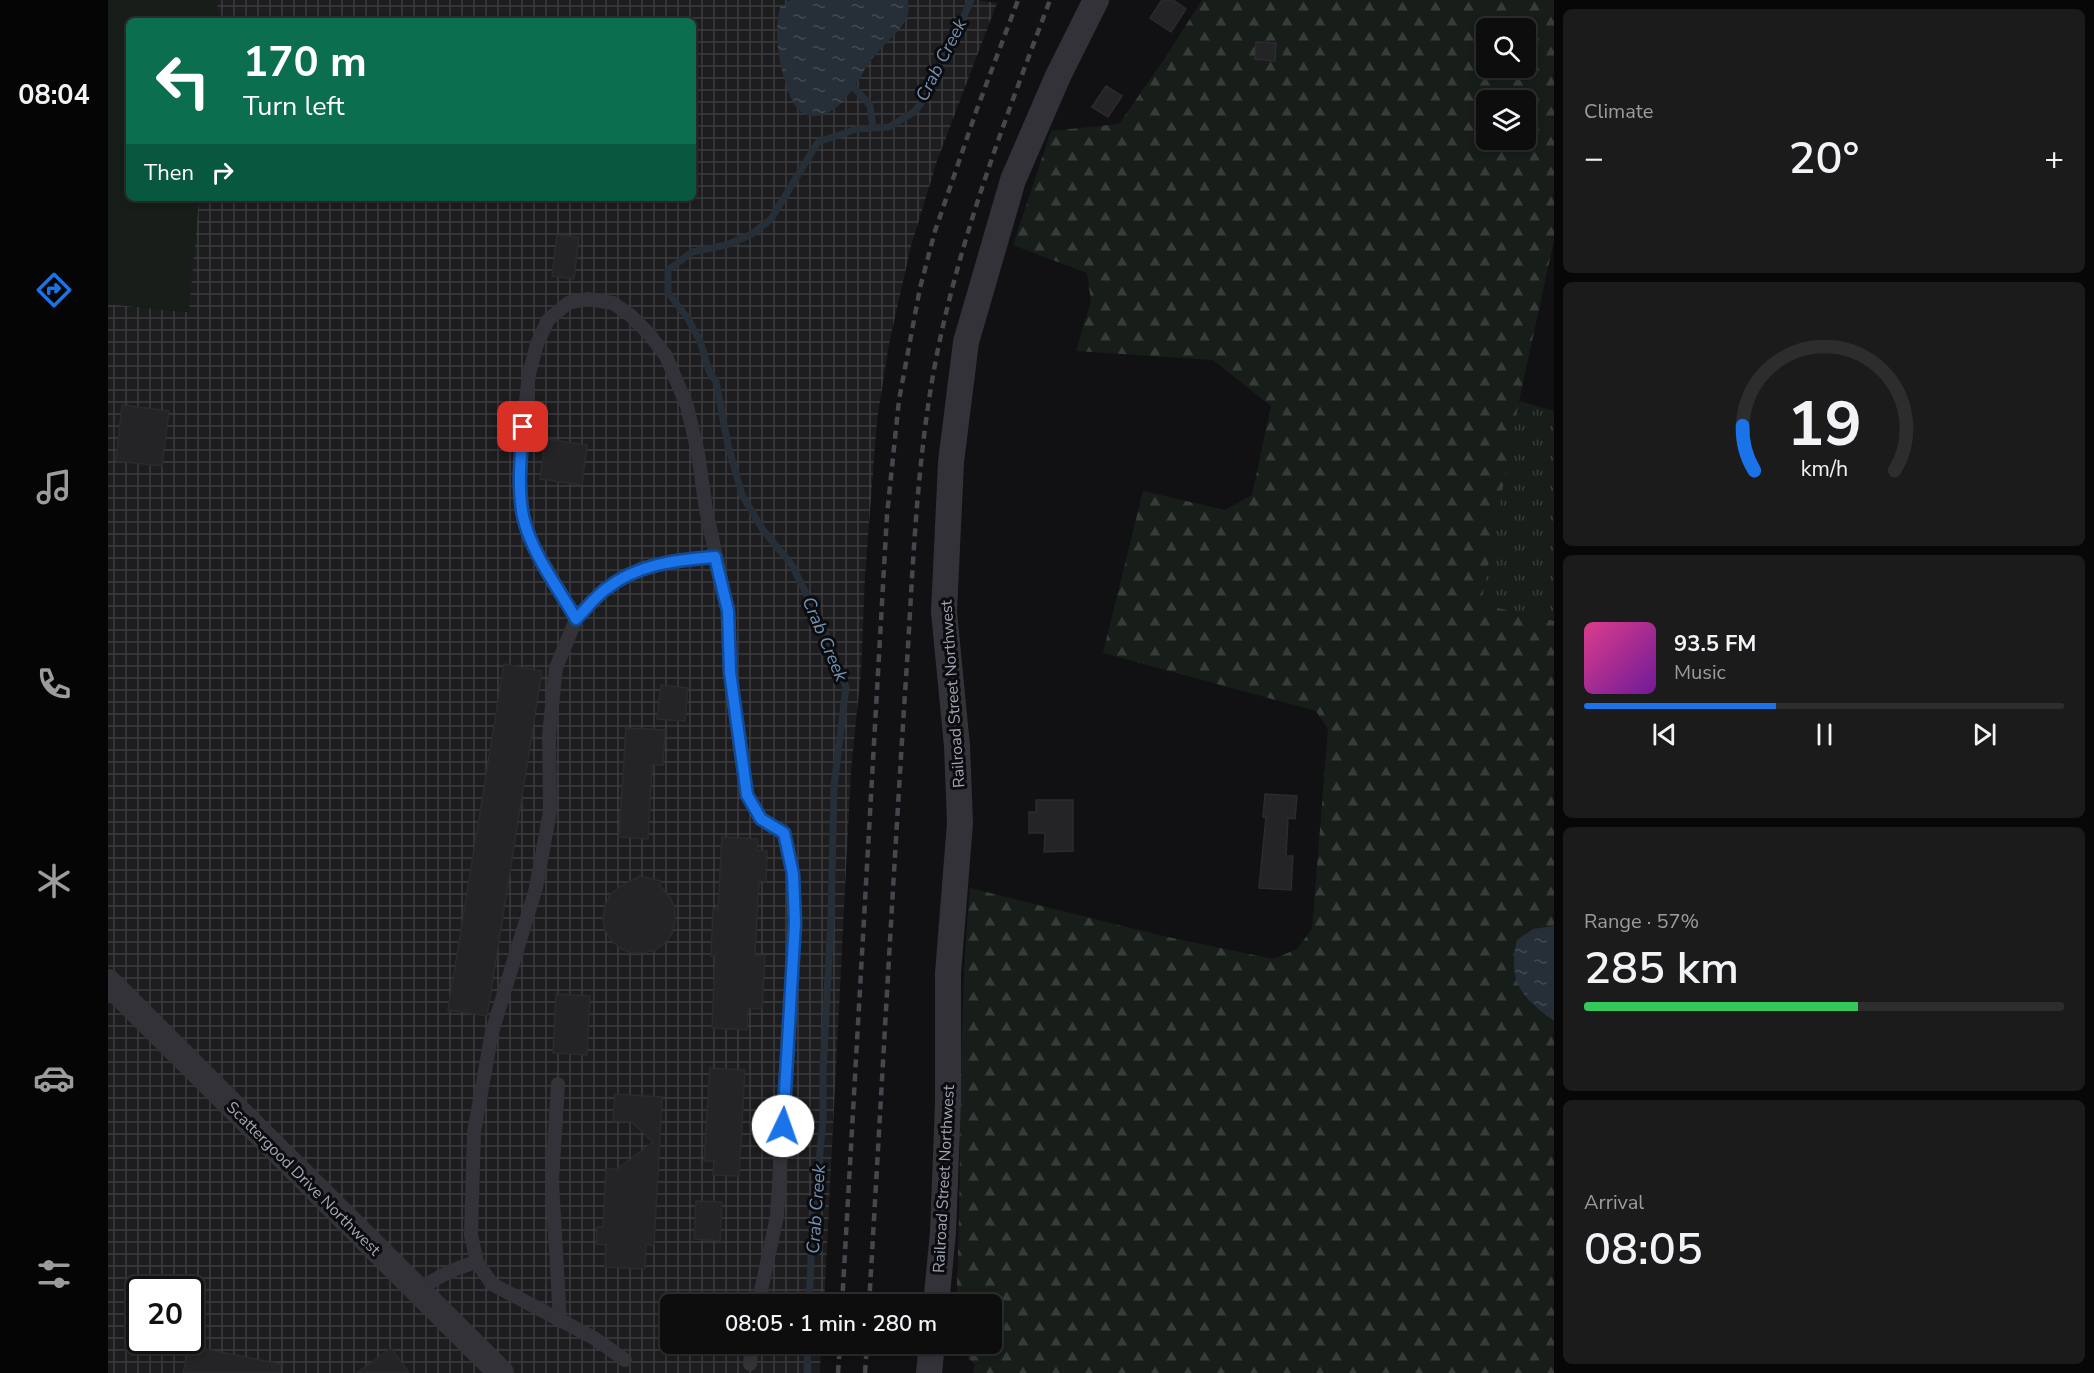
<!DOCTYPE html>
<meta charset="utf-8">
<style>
:root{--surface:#0d0d0e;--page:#1b1b1c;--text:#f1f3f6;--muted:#9a9c9e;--line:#2d2d2e;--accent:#1a73e8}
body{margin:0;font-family:"Nunito Sans",sans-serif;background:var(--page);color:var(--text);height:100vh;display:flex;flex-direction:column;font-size:22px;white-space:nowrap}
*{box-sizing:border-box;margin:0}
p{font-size:20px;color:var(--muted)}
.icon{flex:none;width:33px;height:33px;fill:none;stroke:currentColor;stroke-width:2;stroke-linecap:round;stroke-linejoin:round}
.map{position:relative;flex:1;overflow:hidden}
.side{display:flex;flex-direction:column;gap:9px;padding:9px;background:#070708;width:540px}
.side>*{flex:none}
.banner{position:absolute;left:18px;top:18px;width:570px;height:183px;border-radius:9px;box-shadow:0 3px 9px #0003,0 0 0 2px var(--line);background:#0b6e4f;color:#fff;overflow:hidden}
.buttons{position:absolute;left:1368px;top:18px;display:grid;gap:12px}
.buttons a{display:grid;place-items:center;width:60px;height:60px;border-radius:9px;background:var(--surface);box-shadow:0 3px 9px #0003,0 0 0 2px var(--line);font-size:30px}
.speed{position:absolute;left:18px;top:1276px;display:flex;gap:12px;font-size:30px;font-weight:700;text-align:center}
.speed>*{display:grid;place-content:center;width:78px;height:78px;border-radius:50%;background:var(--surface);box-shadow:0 3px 9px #0003,0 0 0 2px var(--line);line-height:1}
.speed .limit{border:3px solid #111;border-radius:9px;background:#fff;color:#111}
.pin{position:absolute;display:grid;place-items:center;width:51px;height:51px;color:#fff;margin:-26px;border-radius:12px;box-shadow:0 3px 9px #0006}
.me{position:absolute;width:66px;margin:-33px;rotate:3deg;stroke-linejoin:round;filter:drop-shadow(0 0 4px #0008)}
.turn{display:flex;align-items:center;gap:21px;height:126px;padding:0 18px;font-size:27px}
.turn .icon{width:78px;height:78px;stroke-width:2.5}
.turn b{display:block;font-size:42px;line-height:51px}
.then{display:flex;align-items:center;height:57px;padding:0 18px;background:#0003;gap:12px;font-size:22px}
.big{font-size:45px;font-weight:600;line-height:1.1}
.side .card{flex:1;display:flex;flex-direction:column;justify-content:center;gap:9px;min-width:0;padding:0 21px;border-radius:9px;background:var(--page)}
.side .dial{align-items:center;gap:0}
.dial svg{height:156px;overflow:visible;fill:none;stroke:var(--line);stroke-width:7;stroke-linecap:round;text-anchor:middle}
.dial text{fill:var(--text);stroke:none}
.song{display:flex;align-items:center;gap:18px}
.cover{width:72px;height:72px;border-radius:9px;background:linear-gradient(135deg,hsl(330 70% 55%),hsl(280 70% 35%))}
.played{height:6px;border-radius:3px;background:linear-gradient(90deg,var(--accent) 40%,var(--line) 40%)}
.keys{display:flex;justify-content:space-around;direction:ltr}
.heat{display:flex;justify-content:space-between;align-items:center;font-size:33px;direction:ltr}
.charge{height:9px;border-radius:4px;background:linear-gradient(90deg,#34c759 57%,var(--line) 0)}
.trip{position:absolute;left:552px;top:1294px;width:342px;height:60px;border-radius:9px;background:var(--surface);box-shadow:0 3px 9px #0003,0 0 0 2px var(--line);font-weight:600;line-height:60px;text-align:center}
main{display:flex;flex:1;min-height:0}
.dock{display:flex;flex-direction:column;width:108px;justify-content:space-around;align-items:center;background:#050506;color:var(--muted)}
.dock .icon{width:42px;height:42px}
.dock .on{color:var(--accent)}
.dock b{font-size:27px;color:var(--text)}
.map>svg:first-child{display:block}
</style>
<main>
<nav class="dock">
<b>08:04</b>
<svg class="icon on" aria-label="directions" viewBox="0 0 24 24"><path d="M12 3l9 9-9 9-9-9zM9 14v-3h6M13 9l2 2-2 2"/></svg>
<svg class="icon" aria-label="music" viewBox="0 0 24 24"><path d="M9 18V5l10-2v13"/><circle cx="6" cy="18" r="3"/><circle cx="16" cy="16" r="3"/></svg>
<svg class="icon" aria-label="phone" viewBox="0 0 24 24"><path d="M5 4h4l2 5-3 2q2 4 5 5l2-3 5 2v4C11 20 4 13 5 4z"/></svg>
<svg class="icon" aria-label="climate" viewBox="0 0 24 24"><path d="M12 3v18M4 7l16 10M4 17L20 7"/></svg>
<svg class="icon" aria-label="car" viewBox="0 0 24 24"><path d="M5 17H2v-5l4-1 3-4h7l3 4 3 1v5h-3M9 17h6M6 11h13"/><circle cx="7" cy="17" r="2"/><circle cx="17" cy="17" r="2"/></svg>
<svg class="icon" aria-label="filters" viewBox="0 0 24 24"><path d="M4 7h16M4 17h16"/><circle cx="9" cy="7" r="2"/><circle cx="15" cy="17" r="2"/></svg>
</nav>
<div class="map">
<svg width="1446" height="1373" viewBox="0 0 1446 1373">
<defs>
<pattern id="industrial-grid" width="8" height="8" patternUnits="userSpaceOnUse" patternTransform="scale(1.5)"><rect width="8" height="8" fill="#1d1d20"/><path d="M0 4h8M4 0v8" fill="none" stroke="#3b3b3e"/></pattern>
<pattern id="grass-tufts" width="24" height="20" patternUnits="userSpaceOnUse" patternTransform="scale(1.5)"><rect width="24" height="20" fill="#171e19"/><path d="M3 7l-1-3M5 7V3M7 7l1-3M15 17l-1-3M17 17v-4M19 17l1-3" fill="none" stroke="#363c38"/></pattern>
<pattern id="forest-firs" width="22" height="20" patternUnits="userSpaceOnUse" patternTransform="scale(1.5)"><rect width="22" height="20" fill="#171e19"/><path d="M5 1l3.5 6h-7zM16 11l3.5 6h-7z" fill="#363c38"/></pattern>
<pattern id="water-ripples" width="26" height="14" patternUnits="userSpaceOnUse" patternTransform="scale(1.5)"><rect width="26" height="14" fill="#262f38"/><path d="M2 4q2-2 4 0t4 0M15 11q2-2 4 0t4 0" fill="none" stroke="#424a53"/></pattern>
</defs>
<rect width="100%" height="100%" fill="#111113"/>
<path fill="url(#industrial-grid)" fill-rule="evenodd" d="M110,0H871L889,3L829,161L803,246L781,344L769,420L757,576L753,672L743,770L716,1305H562V1344H713L712,1373H0V304L80,312L91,198H585V21H108ZM32,1290H82V1341H32Z"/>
<path fill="url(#grass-tufts)" d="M1411,401L1446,411V621L1373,604Z"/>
<path fill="url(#forest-firs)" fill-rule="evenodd" d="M1094,0H1446V240L1411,401L1373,604L1446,621V1373H865L867,1365L847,1344H884V1305H848C855,1166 849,1027 862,888L1055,936L1165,959L1189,949L1204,929L1220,729L1208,711L995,653L1035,491L1117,510L1144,495L1163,406L1105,360L968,351L983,301L979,273L905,245L943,131L1011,124L1057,58ZM1378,28H1418V68H1378ZM1378,100H1418V140H1378Z"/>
<path fill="#171e19" d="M0,0H110L108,21H21V198H91L81,312L0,304Z"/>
<path fill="url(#water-ripples)" d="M682,0H800C800,4 801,10 800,14C796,29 773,47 763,60C754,73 747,88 737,99C723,115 698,127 685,102C682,97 680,90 678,84C670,61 666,31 672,7Z
M1446,926V1021C1414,998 1399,981 1409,940L1425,929Z"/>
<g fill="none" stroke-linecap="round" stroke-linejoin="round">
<path stroke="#262f38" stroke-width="7" d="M745,87L762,105L765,128
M701,1305L704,1234L715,1120V1071L723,919L726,786L738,687L718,634L684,565L655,530L634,495L620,445L608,382L601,371L592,341L580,319L560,292V270L584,252L618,245L644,234L663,219L710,142L749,129L781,127L806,112L821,93L863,0
M699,1373L700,1344"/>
</g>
<path fill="#242427" stroke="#2b2b2f" stroke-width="1.5" d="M1054,0H1065L1078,9L1063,32L1042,18Z
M1148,42L1168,43L1167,61L1147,59Z
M998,86L1014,96L1000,117L984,107Z
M449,235L471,237L466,279L444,276Z
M14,405L61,411L54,466L8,461Z
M437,439L479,445L474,485L432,479Z
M396,664L434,671L379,1016L340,1010Z
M553,685L580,688L577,721L549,719Z
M518,728L557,730L555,765H544L540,839L511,837Z
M1157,794L1189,796L1187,819L1180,818L1178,856H1185L1183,890L1151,888L1158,817H1155Z
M928,800H965V851L936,852L937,833H921V812H928Z
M614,837L650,839L649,850L659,851L658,882L651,881L647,955H657L654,1009L640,1008L639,1030L604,1028L607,956H603L605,909H610Z
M532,876L553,881L552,886L563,899L567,910V922L564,934L557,943L547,950L535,953H523L512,948L503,940L497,930L495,918L497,906L502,895L511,887Z
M448,994L482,996L479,1055L445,1053Z
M602,1068L637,1070L631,1176L605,1175L606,1161H596Z
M507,1094L554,1097L546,1245H538L537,1269L497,1267L498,1245L488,1244L489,1227H495L498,1169H509L545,1142L524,1122L505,1121Z
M588,1201L614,1202L612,1241L586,1239Z
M81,1346L173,1364L172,1373H75Z
M283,1348L301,1373H249Z"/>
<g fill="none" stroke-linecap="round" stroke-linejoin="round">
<path stroke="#323238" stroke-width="14" d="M468,619L424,543L415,515L412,480L415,427L421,374L429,344L440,320L460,303L480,299L505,303L522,315L541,334L558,356L579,406L590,453L598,510L620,611L622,672L639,795L653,819L676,833L685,874L687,923L669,1216L650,1305
M450,1084L444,1182L452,1321
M369,1262L363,1235L366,1132L384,1032L428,888L442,811L441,735L448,668L468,619L498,588L534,568L570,560L607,557
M310,1291C328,1277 346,1268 369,1262L384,1284L486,1338L517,1360
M642,1364L644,1344"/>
<path stroke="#323238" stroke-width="26" d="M0,982L393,1373
M828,1305L835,1232L840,1104V973L852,823L849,746L836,612L843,462L858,342L905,180L950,76L988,0
M821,1373L824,1344"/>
<path stroke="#45464e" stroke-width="4.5" stroke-dasharray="8 6" stroke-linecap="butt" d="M734,1305L779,515L791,400L812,288L827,231L869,109L910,0
M761,1305C773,1101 784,897 797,693C805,579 807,461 830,349C855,228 899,115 942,0
M730,1373L732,1344
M757,1373L759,1344"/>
</g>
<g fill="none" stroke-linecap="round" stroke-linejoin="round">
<g stroke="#114b97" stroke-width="15">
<path id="route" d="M415,427C413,456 409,487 415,516C423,553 450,587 468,619C478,609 487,597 498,589C529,564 569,560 607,557L620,611L622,672L639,795L653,819L676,833L685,874L687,923L675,1126"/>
</g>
<use href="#route" stroke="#1a73e8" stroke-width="10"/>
</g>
<g text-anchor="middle" stroke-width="6" stroke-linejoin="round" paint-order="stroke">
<g font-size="16" fill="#a1a5b5" stroke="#0c0c0e">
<text transform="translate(844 694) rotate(-94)" y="6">Railroad Street Northwest</text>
<text transform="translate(196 1178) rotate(45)" y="6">Scattergood Drive Northwest</text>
<text transform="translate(835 1179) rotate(-87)" y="6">Railroad Street Northwest</text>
</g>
<g font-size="18" font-style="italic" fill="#7391b5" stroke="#0c0c0e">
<text transform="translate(833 60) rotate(-63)" y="6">Crab Creek</text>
<text transform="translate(717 639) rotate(67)" y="6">Crab Creek</text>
<text transform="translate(708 1209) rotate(-86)" y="6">Crab Creek</text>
</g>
</g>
</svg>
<div class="buttons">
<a><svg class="icon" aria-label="search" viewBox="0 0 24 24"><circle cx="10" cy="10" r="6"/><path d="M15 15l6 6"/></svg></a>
<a><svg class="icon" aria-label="layers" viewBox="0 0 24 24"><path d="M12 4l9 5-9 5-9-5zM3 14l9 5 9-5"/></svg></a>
</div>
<div class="speed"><div class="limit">20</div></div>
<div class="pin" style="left:415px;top:427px;background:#d93025"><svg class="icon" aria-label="arrive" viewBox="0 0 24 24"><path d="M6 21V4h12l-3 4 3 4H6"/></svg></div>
<svg class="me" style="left:675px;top:1126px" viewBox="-20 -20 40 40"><circle r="19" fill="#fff"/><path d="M0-13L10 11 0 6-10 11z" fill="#1a73e8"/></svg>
<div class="trip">08:05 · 1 min · 280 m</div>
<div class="banner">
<div class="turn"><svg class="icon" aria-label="left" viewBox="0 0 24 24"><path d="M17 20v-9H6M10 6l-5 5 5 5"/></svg><div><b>170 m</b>Turn left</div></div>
<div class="then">Then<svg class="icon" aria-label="right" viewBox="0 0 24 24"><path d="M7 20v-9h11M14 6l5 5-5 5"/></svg></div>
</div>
</div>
<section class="side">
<div class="card"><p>Climate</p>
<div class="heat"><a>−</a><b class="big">20°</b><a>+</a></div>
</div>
<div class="card dial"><svg viewBox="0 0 100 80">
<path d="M14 69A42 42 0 1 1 86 69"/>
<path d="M14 69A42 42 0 0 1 8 46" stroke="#1a73e8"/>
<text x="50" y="56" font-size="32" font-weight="700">19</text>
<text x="50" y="72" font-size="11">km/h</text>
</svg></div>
<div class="card">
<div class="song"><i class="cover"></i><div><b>93.5 FM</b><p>Music</p></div></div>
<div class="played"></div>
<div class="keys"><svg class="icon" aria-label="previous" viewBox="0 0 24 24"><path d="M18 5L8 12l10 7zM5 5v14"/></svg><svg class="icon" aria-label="pause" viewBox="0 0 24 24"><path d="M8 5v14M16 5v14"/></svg><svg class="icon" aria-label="next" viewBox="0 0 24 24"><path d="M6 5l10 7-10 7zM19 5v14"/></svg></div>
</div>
<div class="card"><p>Range · 57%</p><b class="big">285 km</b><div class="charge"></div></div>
<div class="card"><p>Arrival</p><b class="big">08:05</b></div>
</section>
</main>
